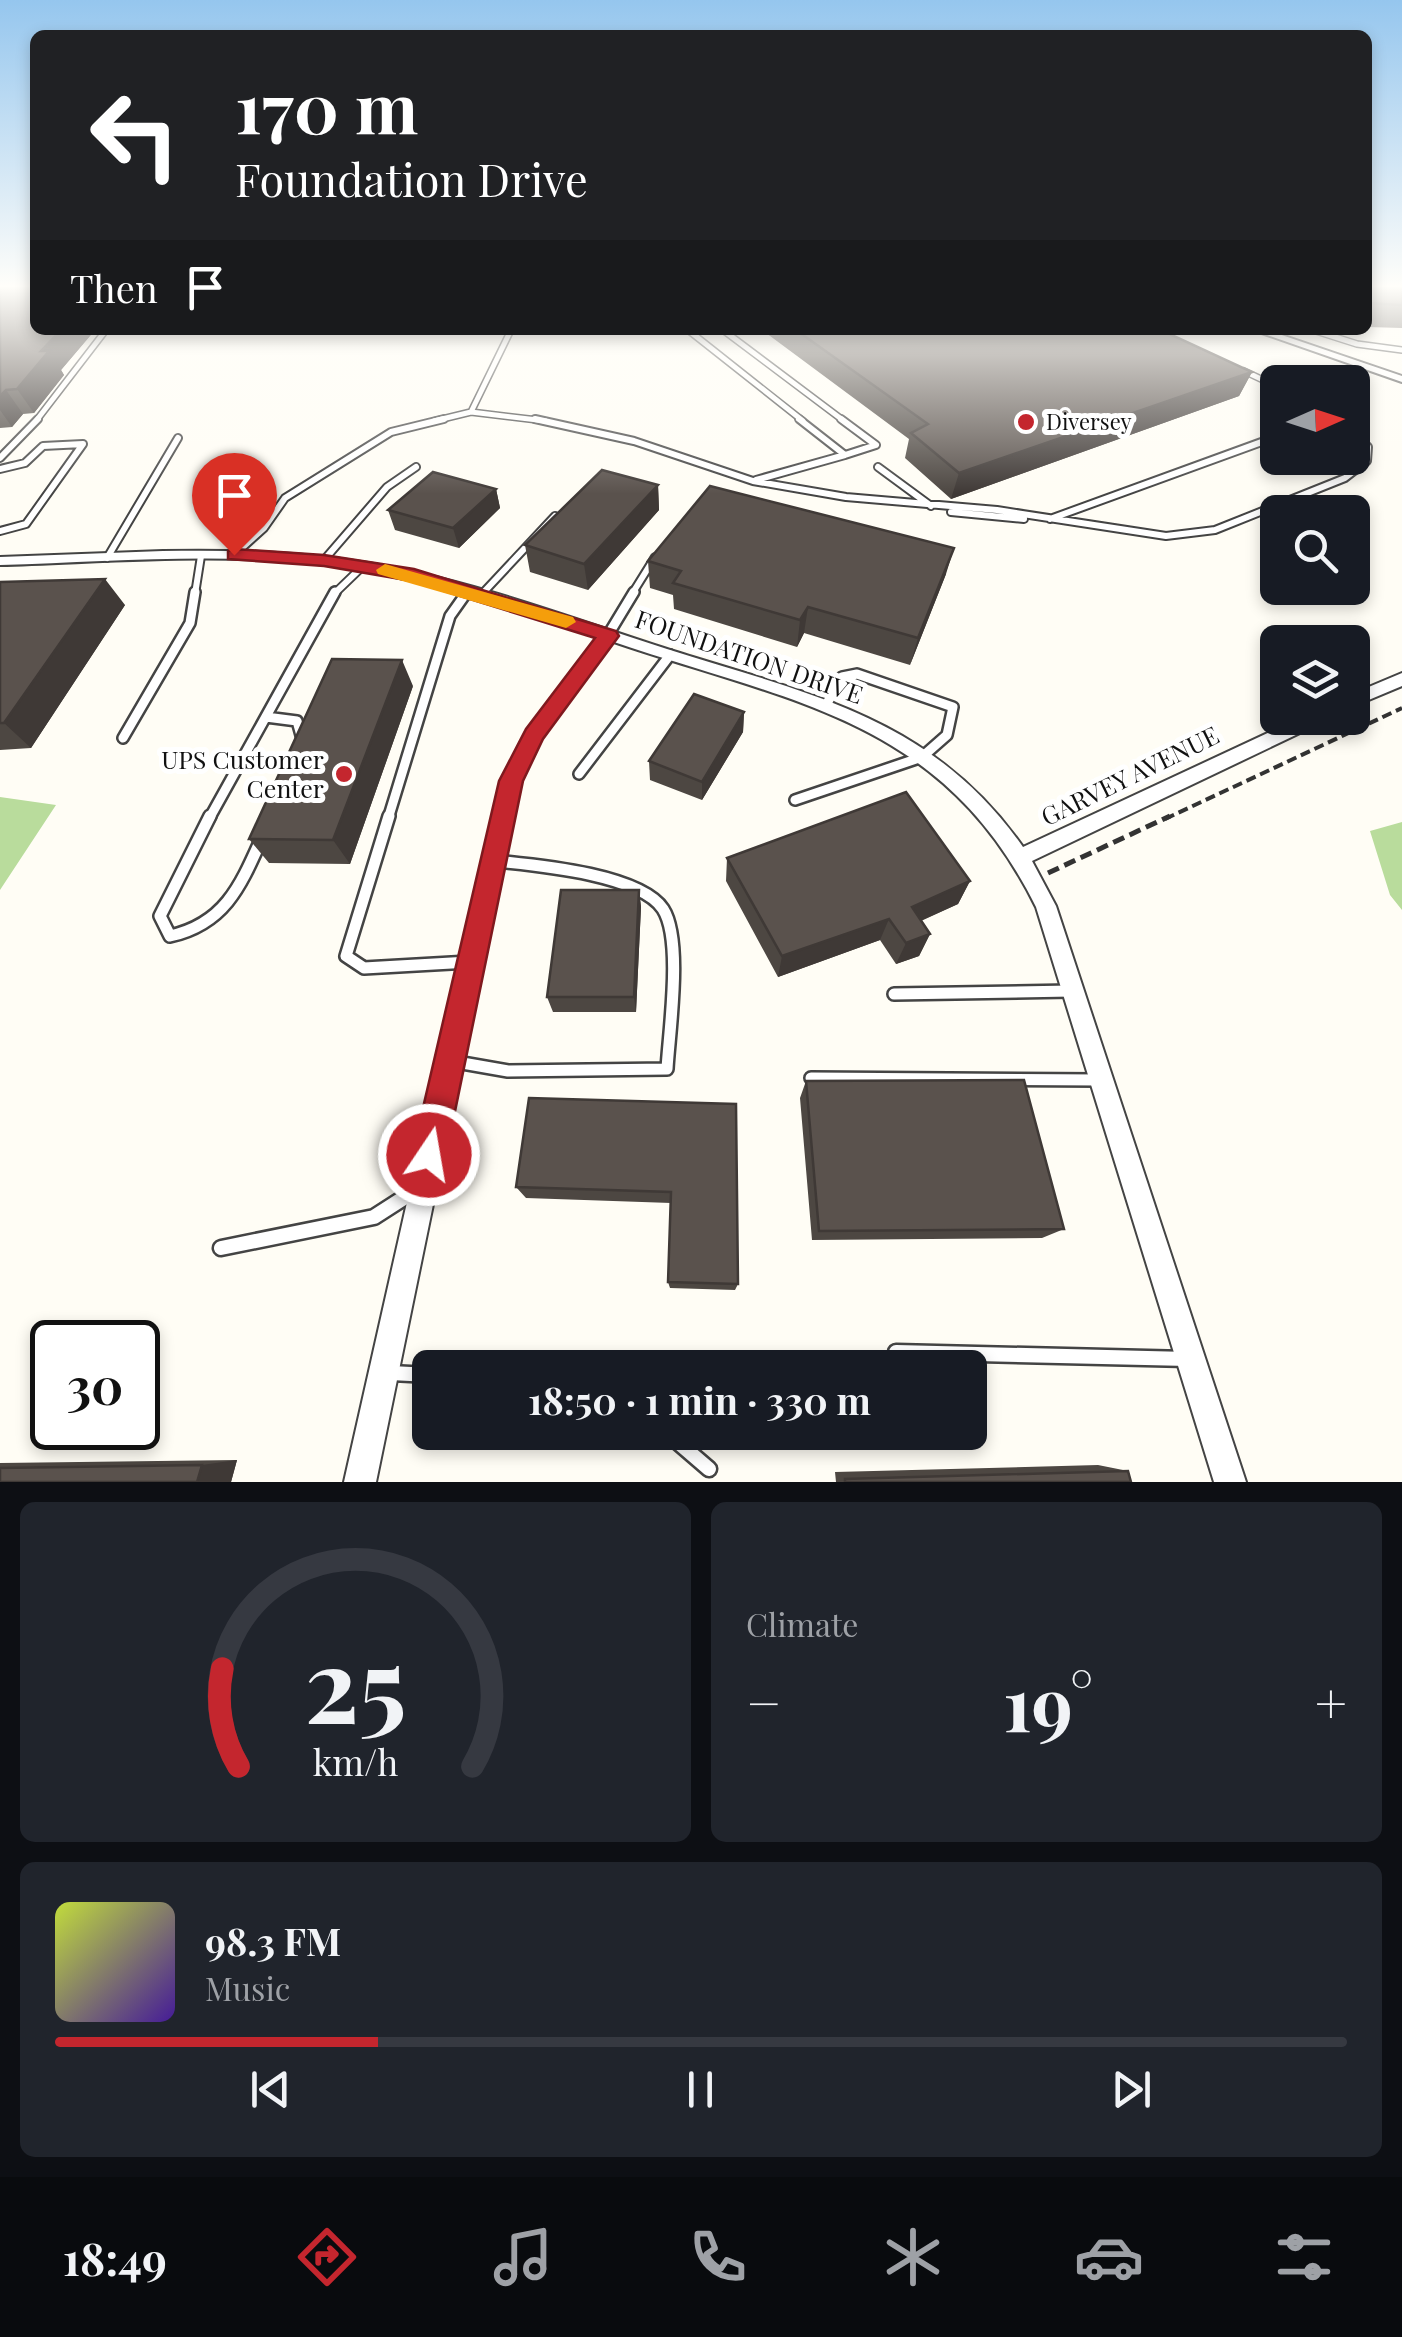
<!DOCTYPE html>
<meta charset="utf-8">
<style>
:root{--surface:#171b24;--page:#20242c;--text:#f1f3f6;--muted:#9ea1a6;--line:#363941;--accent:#c4262e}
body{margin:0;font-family:"Playfair Display",serif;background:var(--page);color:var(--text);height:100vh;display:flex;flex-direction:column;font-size:38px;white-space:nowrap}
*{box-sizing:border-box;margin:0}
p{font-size:32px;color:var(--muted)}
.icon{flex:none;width:55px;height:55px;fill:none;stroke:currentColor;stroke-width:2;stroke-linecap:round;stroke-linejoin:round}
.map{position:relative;height:1482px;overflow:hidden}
.side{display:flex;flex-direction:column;gap:20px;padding:20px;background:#0d0f14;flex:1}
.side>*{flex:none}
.top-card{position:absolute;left:30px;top:30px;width:1342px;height:305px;border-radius:15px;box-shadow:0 5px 15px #0003;background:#202124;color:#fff;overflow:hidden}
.needle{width:65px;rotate:87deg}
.fabs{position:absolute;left:1260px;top:365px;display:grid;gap:20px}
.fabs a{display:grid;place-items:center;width:110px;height:110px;border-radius:15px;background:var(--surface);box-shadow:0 5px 15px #0003;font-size:50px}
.speed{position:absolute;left:30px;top:1320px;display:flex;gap:20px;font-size:50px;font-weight:700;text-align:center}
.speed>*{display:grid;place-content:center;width:130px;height:130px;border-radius:50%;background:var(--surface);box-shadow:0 5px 15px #0003;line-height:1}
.speed .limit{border:5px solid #111;border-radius:15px;background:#fff;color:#111}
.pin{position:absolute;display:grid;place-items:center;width:85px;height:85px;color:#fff;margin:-102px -42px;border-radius:50% 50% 50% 0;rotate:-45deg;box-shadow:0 0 10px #0007}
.pin .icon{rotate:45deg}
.me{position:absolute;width:110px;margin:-55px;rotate:12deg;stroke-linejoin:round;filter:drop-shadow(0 0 8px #0008)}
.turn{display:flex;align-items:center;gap:35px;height:210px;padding:0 40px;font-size:45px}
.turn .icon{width:130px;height:130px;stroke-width:2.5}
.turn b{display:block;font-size:70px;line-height:85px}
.then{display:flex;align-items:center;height:95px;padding:0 40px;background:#0003;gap:20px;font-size:38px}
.big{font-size:75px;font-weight:700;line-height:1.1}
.side .tile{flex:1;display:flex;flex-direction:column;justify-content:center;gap:15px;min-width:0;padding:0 35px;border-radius:15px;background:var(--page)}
.side .dial{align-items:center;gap:0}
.dial svg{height:260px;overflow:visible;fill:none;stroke:var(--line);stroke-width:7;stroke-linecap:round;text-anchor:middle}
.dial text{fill:var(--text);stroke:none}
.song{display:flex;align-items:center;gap:30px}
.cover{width:120px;height:120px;border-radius:15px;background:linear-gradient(135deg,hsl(70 70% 55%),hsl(260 70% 35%))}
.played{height:10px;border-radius:5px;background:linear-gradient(90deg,var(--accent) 25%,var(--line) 25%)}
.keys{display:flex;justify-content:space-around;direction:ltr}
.heat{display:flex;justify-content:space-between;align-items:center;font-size:55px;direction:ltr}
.side .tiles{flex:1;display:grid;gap:20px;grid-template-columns:1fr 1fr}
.tile:last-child{grid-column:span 2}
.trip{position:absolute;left:412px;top:1350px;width:575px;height:100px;border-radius:15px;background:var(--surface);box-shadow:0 5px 15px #0003;font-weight:700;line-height:100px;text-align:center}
.tabs{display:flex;height:160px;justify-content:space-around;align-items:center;background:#090b0e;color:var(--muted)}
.tabs .icon{width:70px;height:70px}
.tabs .on{color:var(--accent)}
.tabs b{font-size:45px;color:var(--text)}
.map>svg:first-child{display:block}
</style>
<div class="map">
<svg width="1402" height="1482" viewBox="0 0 1402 1482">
<rect width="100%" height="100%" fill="#fffdf5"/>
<path fill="#b9dc9c" d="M0,797L56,805L0,890Z
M1402,822V910L1390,895L1370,831Z"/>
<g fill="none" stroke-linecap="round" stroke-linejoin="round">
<g stroke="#444" stroke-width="8">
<path id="service-far4" d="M688,330L803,421
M723,330L844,421
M1313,330L1357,344L1402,350
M1244,371L1278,387
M471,412L546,421
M36,421L106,330
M434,421L471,412L511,330"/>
</g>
<g stroke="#444" stroke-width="10">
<path id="service-far3" d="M535,419L634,441L753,481L846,497L997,510L1166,536L1215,530L1345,478L1367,461L1368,447L1352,432
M841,419L876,445L845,455
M0,458L38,419
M878,467L931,506
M0,469L25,463L43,446L83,444L26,524L0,531
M756,480L845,455L799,419
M951,512L1024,519
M1050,519L1278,436
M234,555L264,528L285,498L391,432L444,419
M107,558L178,438
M324,560L387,487L416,467
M195,594L201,556
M334,594L363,566
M465,594L468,590
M482,594L555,516
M632,594L655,557"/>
</g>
<g stroke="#444" stroke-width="14">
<path id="service-far2" d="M608,635L634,592
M266,717L297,721L302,739
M123,738L190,623L195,592
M579,774L670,655
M795,800L922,757L947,735L953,707L857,674L842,677L826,705
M209,819L335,592
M388,819L450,616L467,592"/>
</g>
<g stroke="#444" stroke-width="16">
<path id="service-far1" d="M210,816L160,916L170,936C224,924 240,887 261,840
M389,816L346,956L364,968L469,962
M894,994L1071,991
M451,1061L508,1071L667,1069C669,1032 683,940 663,909C640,874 535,865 496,861
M811,1078L1099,1080"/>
</g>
<g stroke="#444" stroke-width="19">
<path id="service" d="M221,1248L374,1217L416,1190
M896,1352L1188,1359
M391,1373L430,1375
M666,1432L709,1469"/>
</g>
<g stroke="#444" stroke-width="4">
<path id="minor" d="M1253,330H1267L1402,376V382Z
M163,551C232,550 300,551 368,563C471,580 568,617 667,649C809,694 932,717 1023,847L1300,718H1323L1321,723L1032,861L1056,906L1246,1482H1214L1036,907C942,718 792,703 611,641L541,739L520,781L376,1482H344L502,781L528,730L598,637C509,607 420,577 327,565C218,552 109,562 0,565V557Z
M1402,673V686L1352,707V694Z"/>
</g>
<path stroke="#333" stroke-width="4" stroke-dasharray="10 5" stroke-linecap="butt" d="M1165,819L1402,708"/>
<path stroke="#333" stroke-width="5" stroke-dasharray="12 6" stroke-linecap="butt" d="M1048,873L1170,816"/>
<use href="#service-far4" stroke="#fff" stroke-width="5"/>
<use href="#service-far3" stroke="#fff" stroke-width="6"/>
<use href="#service-far2" stroke="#fff" stroke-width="9"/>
<use href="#service-far1" stroke="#fff" stroke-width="11"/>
<use href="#service" stroke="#fff" stroke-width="14"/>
<use href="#minor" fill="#fff" fill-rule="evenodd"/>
</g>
<path fill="#4d4742" d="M0,286L35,330H95L61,370L64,375L34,413L23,414L12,427L0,428Z
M1368,286H1402V328L1368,327Z
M762,330H1161L1252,372L1239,396L951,499L905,458L909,439Z
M658,485L659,510L588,590L530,572L525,545Z
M496,489L500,508L459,548L395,530L388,510Z
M648,561L946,574L910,665L804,633L797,647L674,609L673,595L650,588Z
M0,582L125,605L31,748L0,750Z
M413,686L350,864L269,863L249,839Z
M744,712L743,732L702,800L650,780L649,761Z
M727,858L970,881L958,904L921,921L930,934L919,956L896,964L880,940L778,977L726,881Z
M639,890L641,907L636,1012H553L547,997Z
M806,1081L1064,1229L1042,1238L812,1240L800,1098Z
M736,1104L738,1284L735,1290L670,1288L668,1282L671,1203L526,1198L516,1187Z
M237,1460L231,1482H0V1463Z
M1098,1465L1128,1471L1131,1482H836L835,1472Z"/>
<path fill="#3f3936" d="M61,330H95L61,370L64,375L34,413L17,389L41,351Z
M1252,372L1239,396L951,499L959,473Z
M6,390L23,414L12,427L0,410V396Z
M658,485L659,510L588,590L584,564Z
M496,489L500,508L459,548L453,528Z
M954,548L946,574L910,665L918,638Z
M105,579L125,605L31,748L4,723Z
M808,607L804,633L797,647L800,620Z
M402,660L413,686L350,864L333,840Z
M744,712L743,732L702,800V782Z
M970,881L958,904L902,929L912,907Z
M639,890L641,907L636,1012L634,997Z
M889,919L880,940L778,977L782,956Z
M930,934L919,956L896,964L906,943Z
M237,1460L231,1482H197L202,1465Z"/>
<path fill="#5a524d" stroke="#3f3936" stroke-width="2.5" d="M0,286H35V330H61L41,351H49L17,389L6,390L0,396Z
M1368,286H1402V305L1368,303Z
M796,330H1161L1252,372L959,473L911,433L928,424Z
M602,470L658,485L584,564L525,545Z
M433,472L496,489L453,528L388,510Z
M710,486L954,548L918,638L808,607L800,620L673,583L681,571L648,561Z
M105,579L4,723H0V582Z
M332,659L402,660L333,840L249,839Z
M694,694L744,712L702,782L649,761Z
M906,792L970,881L912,907L930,934L906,943L889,919L782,956L727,858Z
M561,890H639L634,997H547Z
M1024,1080L1064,1229L819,1231L806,1081Z
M529,1098L736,1104L738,1284L668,1282L671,1192L516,1187Z
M202,1465L197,1482H0V1468Z
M1128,1471L1131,1482H845V1479Z"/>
<linearGradient id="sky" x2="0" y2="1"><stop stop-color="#95c6ee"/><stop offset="0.58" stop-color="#fffefa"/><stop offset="1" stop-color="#fffefa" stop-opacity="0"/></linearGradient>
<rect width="1402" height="494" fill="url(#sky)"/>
<path fill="#c4262e" stroke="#7f191e" stroke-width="2.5" d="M234,549L324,555L414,569L616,631L619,636L543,739L523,781L446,1155L441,1166L429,1171L417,1166L412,1155L499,781L526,729L595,638L412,581L324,566L228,559V551Z"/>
<path fill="#f59e0b" d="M385,564L573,617L576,622L566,628L378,574L376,570Z"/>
<g fill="#c4262e" stroke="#fff" stroke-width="4">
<circle cx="1026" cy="422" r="10"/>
<circle cx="344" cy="774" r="10"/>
</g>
<g text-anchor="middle" stroke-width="10" stroke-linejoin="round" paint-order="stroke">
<g font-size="22" fill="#111" stroke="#fff" text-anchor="start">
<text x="1046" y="430">Diversey</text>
</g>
<g font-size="25" fill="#111" stroke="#fff">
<text transform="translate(749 657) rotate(19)" y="9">FOUNDATION DRIVE</text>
<text transform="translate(1130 776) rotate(-26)" y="9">GARVEY AVENUE</text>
</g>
<g font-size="25" fill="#111" stroke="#fff" text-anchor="end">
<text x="324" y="769">UPS Customer<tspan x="324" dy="29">Center</tspan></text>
</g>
</g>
</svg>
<div class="fabs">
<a><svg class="needle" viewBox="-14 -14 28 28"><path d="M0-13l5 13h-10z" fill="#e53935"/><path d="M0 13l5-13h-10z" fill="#9ea1a6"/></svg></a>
<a><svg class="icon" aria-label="search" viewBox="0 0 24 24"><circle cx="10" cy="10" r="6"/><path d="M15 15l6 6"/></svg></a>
<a><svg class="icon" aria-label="layers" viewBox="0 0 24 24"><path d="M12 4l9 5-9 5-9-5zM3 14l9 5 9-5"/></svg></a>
</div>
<div class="speed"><div class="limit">30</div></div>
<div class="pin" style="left:234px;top:555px;background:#d93025"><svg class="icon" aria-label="arrive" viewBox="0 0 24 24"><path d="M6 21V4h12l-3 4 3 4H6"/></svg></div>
<svg class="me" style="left:429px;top:1155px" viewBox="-20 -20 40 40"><circle r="17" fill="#c4262e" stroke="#fff" stroke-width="3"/><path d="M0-11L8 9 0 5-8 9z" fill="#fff"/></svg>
<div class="trip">18:50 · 1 min · 330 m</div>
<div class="top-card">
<div class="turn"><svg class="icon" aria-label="left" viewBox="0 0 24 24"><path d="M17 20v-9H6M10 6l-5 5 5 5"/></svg><div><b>170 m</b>Foundation Drive</div></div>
<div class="then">Then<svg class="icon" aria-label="arrive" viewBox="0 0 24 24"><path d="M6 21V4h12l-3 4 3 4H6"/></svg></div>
</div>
</div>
<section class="side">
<div class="tiles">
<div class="tile dial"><svg viewBox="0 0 100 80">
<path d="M14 69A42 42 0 1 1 86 69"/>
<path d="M14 69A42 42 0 0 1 9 39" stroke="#c4262e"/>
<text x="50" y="56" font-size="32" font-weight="700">25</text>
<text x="50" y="72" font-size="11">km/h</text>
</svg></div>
<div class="tile"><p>Climate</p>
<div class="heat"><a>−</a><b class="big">19°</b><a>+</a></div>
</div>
<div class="tile">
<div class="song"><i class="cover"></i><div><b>98.3 FM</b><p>Music</p></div></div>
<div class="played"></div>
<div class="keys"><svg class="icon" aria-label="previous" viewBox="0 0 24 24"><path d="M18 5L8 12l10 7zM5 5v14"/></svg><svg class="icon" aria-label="pause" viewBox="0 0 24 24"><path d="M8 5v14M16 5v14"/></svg><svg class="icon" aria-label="next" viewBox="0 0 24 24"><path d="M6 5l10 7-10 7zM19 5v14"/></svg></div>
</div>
</div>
</section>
<nav class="tabs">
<b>18:49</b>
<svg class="icon on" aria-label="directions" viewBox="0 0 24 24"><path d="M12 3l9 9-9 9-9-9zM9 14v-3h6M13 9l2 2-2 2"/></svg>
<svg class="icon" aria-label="music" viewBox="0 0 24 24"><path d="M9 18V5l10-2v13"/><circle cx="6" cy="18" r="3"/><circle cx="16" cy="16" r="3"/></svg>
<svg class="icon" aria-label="phone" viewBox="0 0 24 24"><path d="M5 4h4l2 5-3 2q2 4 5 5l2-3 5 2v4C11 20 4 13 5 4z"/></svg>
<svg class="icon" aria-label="climate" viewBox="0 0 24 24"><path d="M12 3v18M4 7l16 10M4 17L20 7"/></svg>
<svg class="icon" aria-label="car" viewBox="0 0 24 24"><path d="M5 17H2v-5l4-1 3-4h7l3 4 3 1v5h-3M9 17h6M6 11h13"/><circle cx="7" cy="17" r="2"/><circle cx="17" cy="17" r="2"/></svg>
<svg class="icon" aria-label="filters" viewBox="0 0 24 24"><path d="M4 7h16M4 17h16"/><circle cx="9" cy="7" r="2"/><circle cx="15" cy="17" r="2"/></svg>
</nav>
